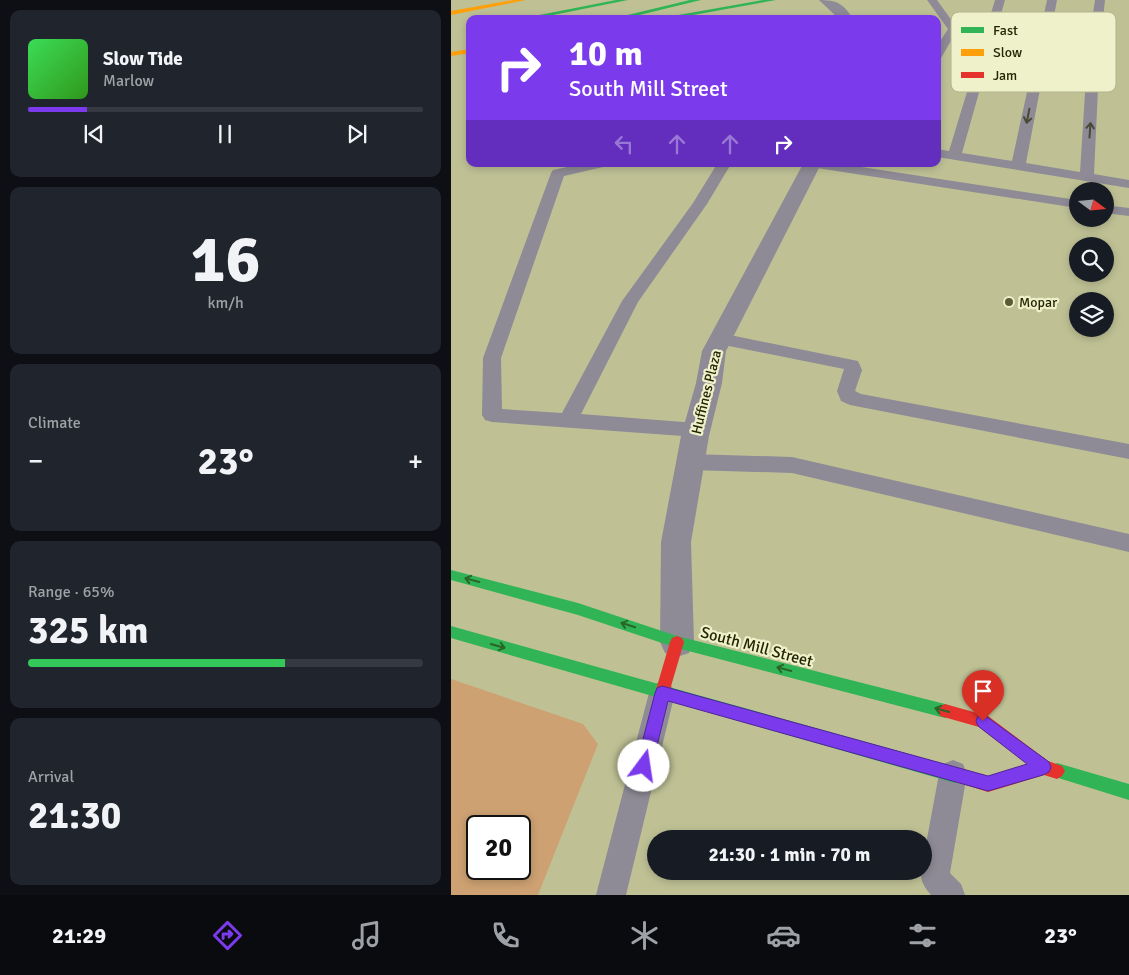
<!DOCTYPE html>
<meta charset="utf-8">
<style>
:root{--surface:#171b24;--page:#20242c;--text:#f1f3f6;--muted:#9ea1a6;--line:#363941;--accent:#7c3aed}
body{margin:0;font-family:Signika,sans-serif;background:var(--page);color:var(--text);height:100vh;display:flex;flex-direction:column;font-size:19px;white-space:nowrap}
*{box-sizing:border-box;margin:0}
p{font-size:16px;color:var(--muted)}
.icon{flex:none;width:28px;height:28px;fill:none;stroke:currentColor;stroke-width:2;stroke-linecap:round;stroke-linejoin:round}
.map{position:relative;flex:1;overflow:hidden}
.details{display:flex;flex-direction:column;gap:10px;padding:10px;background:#0d0f14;width:451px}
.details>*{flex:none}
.hud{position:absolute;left:15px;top:15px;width:475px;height:152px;border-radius:10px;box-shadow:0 2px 8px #0003;background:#7c3aed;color:#fff;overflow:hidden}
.needle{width:32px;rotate:106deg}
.controls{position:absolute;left:618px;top:182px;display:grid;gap:10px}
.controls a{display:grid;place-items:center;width:45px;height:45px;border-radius:50%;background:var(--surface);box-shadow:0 2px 8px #0003;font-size:25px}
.speed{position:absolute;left:15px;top:815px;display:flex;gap:10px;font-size:25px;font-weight:700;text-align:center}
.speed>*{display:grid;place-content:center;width:65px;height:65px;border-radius:50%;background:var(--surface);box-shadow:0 2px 8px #0003;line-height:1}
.speed .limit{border:2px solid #111;border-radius:8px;background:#fff;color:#111}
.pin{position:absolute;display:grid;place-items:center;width:42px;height:42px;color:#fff;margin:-51px -21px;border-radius:50% 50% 50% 0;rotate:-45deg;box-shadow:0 0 5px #0007}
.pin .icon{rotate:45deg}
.me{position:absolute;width:55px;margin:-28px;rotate:14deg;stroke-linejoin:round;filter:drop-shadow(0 0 4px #0008)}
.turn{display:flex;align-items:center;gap:18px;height:105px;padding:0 20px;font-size:22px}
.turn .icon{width:65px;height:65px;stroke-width:2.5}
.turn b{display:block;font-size:35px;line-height:42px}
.lanes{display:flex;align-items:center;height:48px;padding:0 20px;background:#0003;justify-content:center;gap:25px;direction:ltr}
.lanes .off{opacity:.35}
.big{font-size:38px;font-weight:700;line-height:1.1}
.details .widget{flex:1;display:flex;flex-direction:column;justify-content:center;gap:8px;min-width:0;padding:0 18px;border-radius:10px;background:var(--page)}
.details .dial{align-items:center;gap:0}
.dial b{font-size:65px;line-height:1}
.song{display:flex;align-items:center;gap:15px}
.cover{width:60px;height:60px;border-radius:8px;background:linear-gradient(135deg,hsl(130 70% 55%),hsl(110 70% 35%))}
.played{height:5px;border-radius:2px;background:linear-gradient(90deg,var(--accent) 15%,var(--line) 15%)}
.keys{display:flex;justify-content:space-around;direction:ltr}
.heat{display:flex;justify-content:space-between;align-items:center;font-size:28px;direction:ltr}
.charge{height:8px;border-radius:4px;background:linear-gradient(90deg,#34c759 65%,var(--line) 0)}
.trip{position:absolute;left:196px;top:830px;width:285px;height:50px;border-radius:25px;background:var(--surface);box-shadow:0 2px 8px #0003;font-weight:700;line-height:50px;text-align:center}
.dock{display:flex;height:80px;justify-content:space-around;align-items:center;background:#090b0e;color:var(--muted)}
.dock .icon{width:35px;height:35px}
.dock .on{color:var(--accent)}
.dock b{font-size:22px;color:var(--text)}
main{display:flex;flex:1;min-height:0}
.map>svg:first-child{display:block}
</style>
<main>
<section class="details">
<div class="widget">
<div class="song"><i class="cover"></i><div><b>Slow Tide</b><p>Marlow</p></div></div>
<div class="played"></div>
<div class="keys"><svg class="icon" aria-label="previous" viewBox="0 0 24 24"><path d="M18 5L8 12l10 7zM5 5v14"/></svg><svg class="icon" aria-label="pause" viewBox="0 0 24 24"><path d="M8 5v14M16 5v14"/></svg><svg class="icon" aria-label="next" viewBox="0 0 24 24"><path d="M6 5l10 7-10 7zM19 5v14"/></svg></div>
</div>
<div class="widget dial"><b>16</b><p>km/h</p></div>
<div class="widget"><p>Climate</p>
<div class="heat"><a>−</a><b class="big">23°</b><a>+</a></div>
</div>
<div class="widget"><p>Range · 65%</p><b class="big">325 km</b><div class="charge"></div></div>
<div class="widget"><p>Arrival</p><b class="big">21:30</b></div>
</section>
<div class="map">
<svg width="678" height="895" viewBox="0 0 678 895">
<rect width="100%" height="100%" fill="#bfc195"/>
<path fill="#cda172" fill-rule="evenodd" d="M0,679L132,724L147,744L87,895H0ZM26,826H69V869H26Z"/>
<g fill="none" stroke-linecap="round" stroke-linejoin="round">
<path fill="#8e8b96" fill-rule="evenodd" d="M476,0H486L507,29L490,58L486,59V46L497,29Z
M544,0H554L511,153L561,161L596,0H606L575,163L629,172L637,46L644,0H654L649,46L643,174L678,180V188L486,157V149L498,151Z
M130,164H154L152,167L113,176L50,358L51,409L111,413L171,301L242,203L266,164H280L256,204L187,302L130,414L245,423L252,425L255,430L252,435L245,437L41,422L34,420L31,415L32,358L100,173L102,170Z
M359,164H391L626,200V208L366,168Z
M654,205L678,208V216L654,213Z
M269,333L407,361L411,370L404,391L410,394L678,444V459L399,405L390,401L386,391L393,369L263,343L260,339L263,335Z
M239,454L341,457L678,534V552L341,473L239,470L232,467L229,462L232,457Z
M211,681L220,685L224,693L175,895H145L198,693L202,685Z
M502,760L512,764L516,774L499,873L510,884L514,895H480C474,888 469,881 470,871H472V860L488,774L492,764Z"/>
<path fill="#8e8b96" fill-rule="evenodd" d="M368,0C386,0 392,3 402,19H388Z
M352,164H370L275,351L271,383L258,436L240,542L243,642L238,653L226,657L214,653L209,642L210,542L230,436L245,383L251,351Z"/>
<path fill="#30b455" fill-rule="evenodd" d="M165,0H177L82,19H68Z
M239,0H250L172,19H160Z
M312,0H325L220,19H205Z
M0,570L127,603L226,636L494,704L499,706L501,711L499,716L494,718L226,648L127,615L0,580Z
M0,626L504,767L509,770L512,775L509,780L504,783L0,638Z
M606,763L678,784V800L601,776L598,771L601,766Z"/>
<path fill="#ff9f0a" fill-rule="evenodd" d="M62,0H75L0,15V11Z
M19,49V53L0,56V52Z"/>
<path fill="#e5322d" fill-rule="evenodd" d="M226,636L231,638L233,642L218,693L216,698L211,700L206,698L204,693L219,642L221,638Z
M494,704L537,716L597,761L611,766L614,771L611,776L606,779L593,775L537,792L499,780L496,775L499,770L504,767L537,776L577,764L528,727L489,716L487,711L489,706Z"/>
</g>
<defs><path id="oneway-shaft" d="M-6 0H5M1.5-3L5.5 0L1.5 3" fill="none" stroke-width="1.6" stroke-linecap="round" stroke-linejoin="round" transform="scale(1.25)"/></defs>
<g stroke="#494936">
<use href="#oneway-shaft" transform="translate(577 116) rotate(101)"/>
<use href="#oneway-shaft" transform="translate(639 130) rotate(-86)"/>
</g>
<g stroke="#296528">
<use href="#oneway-shaft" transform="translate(21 580) rotate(-165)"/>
<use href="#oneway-shaft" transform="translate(177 625) rotate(-162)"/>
<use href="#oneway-shaft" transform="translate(47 646) rotate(16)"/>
<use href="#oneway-shaft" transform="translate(333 669) rotate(-165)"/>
<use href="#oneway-shaft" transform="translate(491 710) rotate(-165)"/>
</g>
<path fill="#7c3aed" stroke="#51269a" d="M211,686L537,776L576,764L527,726L525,721L527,716L532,714L598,762L600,767L598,772L592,775L537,791L217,701L201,766L198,772L193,774L187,772L185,766L204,693L206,688Z"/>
<circle fill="#5a5c36" stroke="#eef1ca" stroke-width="2" cx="558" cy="302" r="5"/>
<g text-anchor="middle" stroke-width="4.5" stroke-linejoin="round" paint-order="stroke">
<g font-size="14" fill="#242503" stroke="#eef1ca" text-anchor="start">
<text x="568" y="307">Mopar</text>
</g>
<g font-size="14" fill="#242503" stroke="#eef1ca">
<text transform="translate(255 392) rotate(-76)" y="5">Huffines Plaza</text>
</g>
<g font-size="16" fill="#242503" stroke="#eef1ca">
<text transform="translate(306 646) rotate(15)" y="6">South Mill Street</text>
</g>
</g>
<rect x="500" y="12" width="165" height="80" rx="8" fill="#eef1ca" stroke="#b1b48e" stroke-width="1"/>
<rect x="510" y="27" width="23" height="6" fill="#30b455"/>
<rect x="510" y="49" width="23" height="7" fill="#ff9f0a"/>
<rect x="510" y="72" width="23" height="6" fill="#e5322d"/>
<g font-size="14" fill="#242503">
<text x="542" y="35">Fast</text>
<text x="542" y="57">Slow</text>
<text x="542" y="80">Jam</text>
</g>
</svg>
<div class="controls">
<a><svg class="needle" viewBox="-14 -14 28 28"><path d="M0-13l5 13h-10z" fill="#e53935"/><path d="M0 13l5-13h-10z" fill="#9ea1a6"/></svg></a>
<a><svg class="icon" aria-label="search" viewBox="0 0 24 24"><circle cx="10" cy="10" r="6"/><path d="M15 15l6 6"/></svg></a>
<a><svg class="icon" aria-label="layers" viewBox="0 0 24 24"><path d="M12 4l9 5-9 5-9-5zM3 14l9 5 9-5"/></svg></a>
</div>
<div class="speed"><div class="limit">20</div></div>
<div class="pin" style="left:532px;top:721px;background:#d93025"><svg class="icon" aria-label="arrive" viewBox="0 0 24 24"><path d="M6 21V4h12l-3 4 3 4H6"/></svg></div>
<svg class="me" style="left:193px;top:766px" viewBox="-20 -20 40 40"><circle r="19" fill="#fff"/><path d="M0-13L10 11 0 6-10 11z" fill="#7c3aed"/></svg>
<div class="trip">21:30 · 1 min · 70 m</div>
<div class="hud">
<div class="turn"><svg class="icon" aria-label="right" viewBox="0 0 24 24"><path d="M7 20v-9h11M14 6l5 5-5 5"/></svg><div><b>10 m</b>South Mill Street</div></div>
<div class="lanes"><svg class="icon off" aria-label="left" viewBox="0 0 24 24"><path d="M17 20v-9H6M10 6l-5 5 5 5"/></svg><svg class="icon off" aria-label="ahead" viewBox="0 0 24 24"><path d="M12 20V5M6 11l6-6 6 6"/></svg><svg class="icon off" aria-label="ahead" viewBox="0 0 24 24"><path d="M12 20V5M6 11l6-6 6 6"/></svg><svg class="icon" aria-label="right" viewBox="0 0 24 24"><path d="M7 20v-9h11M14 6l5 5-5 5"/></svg></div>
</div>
</div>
</main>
<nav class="dock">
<b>21:29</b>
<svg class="icon on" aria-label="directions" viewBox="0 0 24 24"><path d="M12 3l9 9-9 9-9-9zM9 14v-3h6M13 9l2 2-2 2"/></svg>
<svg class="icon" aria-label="music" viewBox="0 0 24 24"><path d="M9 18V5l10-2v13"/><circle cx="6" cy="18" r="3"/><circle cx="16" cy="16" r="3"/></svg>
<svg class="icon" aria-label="phone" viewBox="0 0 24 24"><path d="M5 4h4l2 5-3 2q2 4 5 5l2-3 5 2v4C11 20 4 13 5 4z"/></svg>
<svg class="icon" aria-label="climate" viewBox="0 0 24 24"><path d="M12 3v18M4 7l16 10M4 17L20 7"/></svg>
<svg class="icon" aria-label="car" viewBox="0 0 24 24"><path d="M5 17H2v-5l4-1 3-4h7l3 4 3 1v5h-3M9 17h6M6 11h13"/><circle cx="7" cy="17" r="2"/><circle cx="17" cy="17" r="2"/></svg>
<svg class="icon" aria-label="filters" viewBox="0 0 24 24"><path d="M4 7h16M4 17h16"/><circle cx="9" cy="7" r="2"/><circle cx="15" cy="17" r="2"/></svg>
<b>23°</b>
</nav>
